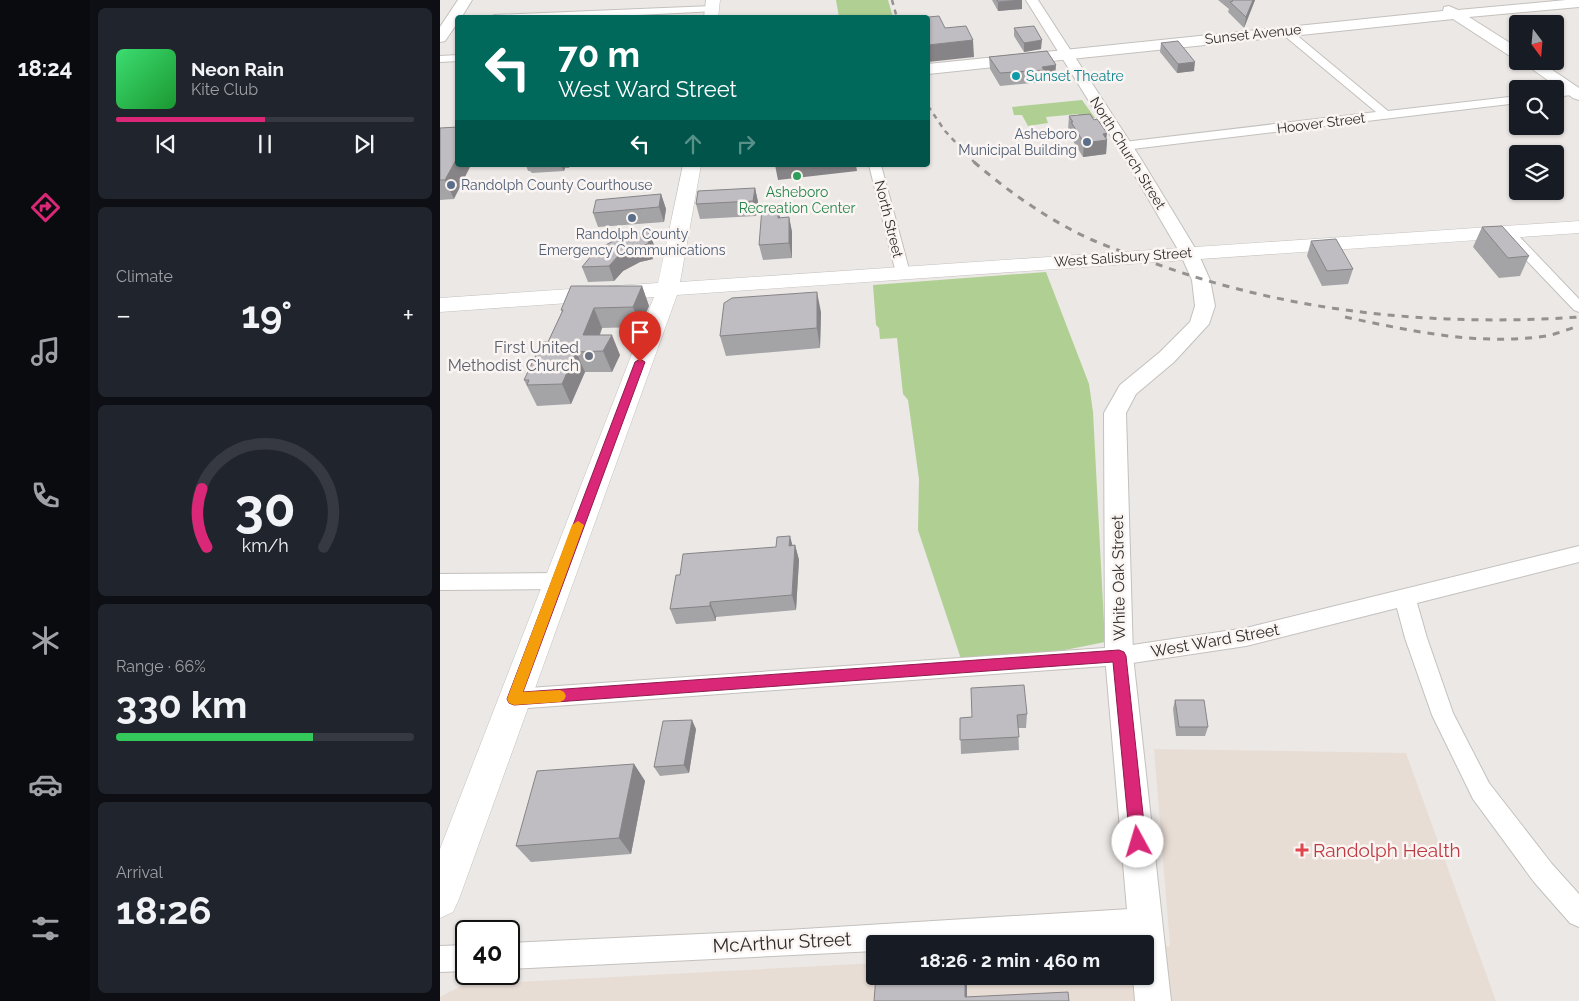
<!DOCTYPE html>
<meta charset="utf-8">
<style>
:root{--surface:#171b24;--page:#20242c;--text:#f1f3f6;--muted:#9ea1a6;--line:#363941;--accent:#db2777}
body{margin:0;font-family:Raleway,sans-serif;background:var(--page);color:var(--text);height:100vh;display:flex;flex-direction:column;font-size:19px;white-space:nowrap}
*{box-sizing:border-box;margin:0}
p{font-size:16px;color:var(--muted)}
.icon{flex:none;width:28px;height:28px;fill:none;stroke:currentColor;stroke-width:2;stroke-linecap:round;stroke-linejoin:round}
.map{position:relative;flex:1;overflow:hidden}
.drawer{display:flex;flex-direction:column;gap:8px;padding:8px;background:#0d0f14;width:350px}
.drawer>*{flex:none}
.hud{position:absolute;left:15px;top:15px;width:475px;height:152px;border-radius:5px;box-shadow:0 1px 4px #0004;background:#00695c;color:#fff;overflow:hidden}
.needle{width:32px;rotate:164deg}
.tools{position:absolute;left:1069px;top:15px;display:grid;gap:10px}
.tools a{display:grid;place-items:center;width:55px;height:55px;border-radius:5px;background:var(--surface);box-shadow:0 1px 4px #0004;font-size:25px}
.speed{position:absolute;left:15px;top:920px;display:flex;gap:10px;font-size:25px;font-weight:700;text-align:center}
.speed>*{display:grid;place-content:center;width:65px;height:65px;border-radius:50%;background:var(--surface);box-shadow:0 1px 4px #0004;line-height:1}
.speed .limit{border:2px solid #111;border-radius:8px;background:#fff;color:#111}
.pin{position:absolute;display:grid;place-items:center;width:42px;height:42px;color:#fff;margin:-51px -21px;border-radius:50% 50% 50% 0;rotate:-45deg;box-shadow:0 0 5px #0007}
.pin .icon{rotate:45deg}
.me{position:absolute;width:55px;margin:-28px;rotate:354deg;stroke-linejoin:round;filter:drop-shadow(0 0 4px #0008)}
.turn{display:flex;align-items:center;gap:18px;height:105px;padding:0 20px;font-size:22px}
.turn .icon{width:65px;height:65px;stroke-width:2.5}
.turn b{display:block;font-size:35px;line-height:42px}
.lanes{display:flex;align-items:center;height:48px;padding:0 20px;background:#0003;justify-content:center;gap:25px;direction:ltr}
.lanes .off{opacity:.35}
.big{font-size:38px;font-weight:700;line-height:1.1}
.drawer .widget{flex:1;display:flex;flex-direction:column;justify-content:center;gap:8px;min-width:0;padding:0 18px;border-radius:8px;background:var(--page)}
.drawer .dial{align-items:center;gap:0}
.dial svg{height:130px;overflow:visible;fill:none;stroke:var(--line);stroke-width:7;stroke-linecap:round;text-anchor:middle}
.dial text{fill:var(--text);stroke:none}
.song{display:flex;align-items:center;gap:15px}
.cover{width:60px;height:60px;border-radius:8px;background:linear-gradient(135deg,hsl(140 70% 55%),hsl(130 70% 35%))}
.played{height:5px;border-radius:2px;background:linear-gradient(90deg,var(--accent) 50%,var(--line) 50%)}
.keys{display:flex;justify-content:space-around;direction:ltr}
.heat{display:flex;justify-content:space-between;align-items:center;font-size:28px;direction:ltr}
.charge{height:8px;border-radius:4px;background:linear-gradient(90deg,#34c759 66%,var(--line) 0)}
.trip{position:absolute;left:426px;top:935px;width:288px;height:50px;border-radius:5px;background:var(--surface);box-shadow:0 1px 4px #0004;font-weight:700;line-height:50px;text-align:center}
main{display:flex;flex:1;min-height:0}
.menu{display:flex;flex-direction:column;width:90px;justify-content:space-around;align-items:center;background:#090b0e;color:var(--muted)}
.menu .icon{width:35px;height:35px}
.menu .on{color:var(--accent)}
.menu b{font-size:22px;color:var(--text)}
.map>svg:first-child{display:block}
</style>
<main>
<nav class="menu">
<b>18:24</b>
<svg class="icon on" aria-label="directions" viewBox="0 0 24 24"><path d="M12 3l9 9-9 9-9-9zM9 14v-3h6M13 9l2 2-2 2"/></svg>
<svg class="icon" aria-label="music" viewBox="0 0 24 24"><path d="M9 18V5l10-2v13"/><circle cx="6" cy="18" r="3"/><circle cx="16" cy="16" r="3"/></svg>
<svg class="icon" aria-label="phone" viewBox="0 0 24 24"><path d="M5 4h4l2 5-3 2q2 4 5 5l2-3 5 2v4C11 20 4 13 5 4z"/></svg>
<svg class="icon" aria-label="climate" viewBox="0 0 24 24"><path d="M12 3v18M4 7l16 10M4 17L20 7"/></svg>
<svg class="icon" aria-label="car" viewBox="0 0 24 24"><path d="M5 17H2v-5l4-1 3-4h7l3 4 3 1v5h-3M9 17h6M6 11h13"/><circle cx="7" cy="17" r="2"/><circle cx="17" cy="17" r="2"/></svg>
<svg class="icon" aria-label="filters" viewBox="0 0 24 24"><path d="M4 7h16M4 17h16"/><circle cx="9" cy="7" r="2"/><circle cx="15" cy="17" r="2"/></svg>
</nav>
<section class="drawer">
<div class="widget">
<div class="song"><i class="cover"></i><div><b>Neon Rain</b><p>Kite Club</p></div></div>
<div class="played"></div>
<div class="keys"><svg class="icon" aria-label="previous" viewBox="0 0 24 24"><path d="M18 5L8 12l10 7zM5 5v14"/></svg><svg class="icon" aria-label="pause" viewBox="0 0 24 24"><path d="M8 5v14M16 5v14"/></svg><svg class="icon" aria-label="next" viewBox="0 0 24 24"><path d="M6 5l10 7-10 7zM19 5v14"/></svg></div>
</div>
<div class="widget"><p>Climate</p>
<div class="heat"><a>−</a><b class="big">19°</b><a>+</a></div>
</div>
<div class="widget dial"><svg viewBox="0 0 100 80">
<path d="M14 69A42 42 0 1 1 86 69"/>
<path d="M14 69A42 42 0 0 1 11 33" stroke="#db2777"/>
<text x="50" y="56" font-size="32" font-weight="700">30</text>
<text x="50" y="72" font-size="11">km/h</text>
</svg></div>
<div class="widget"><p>Range · 66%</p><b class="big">330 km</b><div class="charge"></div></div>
<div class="widget"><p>Arrival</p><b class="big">18:26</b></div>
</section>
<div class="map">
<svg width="1139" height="1001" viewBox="0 0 1139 1001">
<rect width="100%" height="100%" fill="#ece8e5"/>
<path fill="#e8ddd5" d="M714,749L966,753L1056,1001H0V997L23,985L435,963V976H705V948L730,946Z"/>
<path fill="#b0d093" d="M396,0H448L453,17H399Z
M642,100L655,118L643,120L638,114L606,117L608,123L588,126L582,115H574L572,107Z
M606,272L649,384L653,412L665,642L620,651L521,659L478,530L479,479L468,400L463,394L457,338L440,339L439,328L436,325L433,285Z"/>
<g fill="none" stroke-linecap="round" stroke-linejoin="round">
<g stroke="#c4c0bd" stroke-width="2">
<path id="minor" d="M272,6L277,9L276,11L139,18H49L54,15Z
M844,27L848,28L948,111L1078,96V103L684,150L680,149L678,146L680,143L684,142L936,112L840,32L839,30L840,28Z
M18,55V61L0,62V56Z
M1139,88V94L1115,97V91Z
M429,165H441L470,273L468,276H458L456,273Z
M1072,233L1077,234L1139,299V312L1134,310L1067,240L1065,237L1067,234Z
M1139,546V562L977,603L987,638L1013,713L1049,783L1112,864L1139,894V927L1130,923L1094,882L1033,799L992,715L965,638L957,608L806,646L679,665L74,709L66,706L63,699L66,692L74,689L679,647L806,628Z
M117,573L124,575L127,581L124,587L117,589L0,590V574Z
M706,908L715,912L719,921L715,930L706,934L551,944H435V951L69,969V943L347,930Z
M26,945V971L0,972V946Z"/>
</g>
<g stroke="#c4c0bd" stroke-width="2">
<path id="tertiary" d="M586,0H598L701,159L758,253L770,280L775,306L769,324L734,362L696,394L686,413L693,656L731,1001H695L693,976H705V944H690L665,656L664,413L680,385L720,352L750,322L755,306L752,280L740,253L685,159Z"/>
</g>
<g stroke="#c4c0bd" stroke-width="2">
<path id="secondary" d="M18,0H32L21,18H18V22L5,41L0,42V27Z
M1126,0H1139V7L1029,17L1078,48V59L1073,58L1013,19L488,74V64L1003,11L1004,7L1009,6L1018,10Z
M1081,61H1099L1139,88V100L1133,98Z"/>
</g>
<g stroke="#c4c0bd" stroke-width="1">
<path id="primary" d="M266,0H280L278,18H264Z
M243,165H261L240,282L1139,221V233L237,295L19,899L13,912L0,918V849L214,297L0,312V298L218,283Z"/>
</g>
<use href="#minor" fill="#fff" fill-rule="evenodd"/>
<use href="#tertiary" fill="#fff" fill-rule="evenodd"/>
<use href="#secondary" fill="#fff" fill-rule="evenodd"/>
<use href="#primary" fill="#fff" fill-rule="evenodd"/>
<path stroke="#94918f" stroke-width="2.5" stroke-dasharray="5 5" stroke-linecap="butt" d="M452,0L457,18
M488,106L505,131L535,163"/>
<path stroke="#94918f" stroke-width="3" stroke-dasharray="7 7" stroke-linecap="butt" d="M534,162C563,187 596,211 630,229C653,242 678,250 703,259C842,312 992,327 1139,317
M905,317C971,331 1038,346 1106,336C1117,334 1128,329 1139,326"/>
</g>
<path fill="#a4a3a6" d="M552,0H582V9L558,11Z
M778,0H815L804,28L788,12L789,9Z
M574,28L601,49L584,52L574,36Z
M721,43L754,71L737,73L720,52Z
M607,51L615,78L603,79V82L560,86L550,69L549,57Z
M629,116L654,120L667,133L666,139L667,140L666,154L643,157L630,136V133L628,130Z
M0,128L14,199L0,200Z
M86,165H130L129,168H125L124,171L92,173L90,171H88Z
M315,188L318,202L316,216L260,219L256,204Z
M221,194L226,209L224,222L158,227L153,213Z
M349,217L352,232V258L323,260L319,245L341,218Z
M1042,227L1089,256L1080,276L1059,278L1033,247Z
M871,241L913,269L908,284L882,286L867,256Z
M214,245L213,259L200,262L183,271L174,281L148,282L142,267Z
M202,286L209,306L200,327L162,328L160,335L180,355L172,372H145L131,404L97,406L84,380L108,342L122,312L121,310Z
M381,312L380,348L286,356L280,336Z
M355,545L359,560L356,610L276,617V621L236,624L230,609L240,575Z
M735,700L768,727L765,736H736L733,709Z
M587,714L586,728H578L579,750L521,754L520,718Z
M256,729L249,773L220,776L214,767Z
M194,764L205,781L191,854L91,862L76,846Z"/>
<path fill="#868487" d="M582,0V9L558,11V2Z
M813,0H815L804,28L806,17Z
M533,40L534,57L488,62V45Z
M602,40L601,49L584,52V43Z
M755,62L754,71L737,73L738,64Z
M616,65L615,78L603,79L604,70L602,67Z
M667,133L666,140H667L666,154L643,157L644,143L663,134Z
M18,156V165H31L14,199L5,180Z
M121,165H123L125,168L124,171Z
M335,165H416L417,171L338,180Z
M315,188L318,202L316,216L313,201Z
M221,194L226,209L224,222L219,207Z
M338,207L341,222L338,218Z
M349,217L352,232V258L349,243Z
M209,231L214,245L213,259L200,262L183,271L174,281L169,266L178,256Z
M202,286L209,306L200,327L193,307Z
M377,292L381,312L380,348L377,328Z
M154,308L162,328L153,352L143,335Z
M172,335L180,355L172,372L163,351Z
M136,352L145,372L131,404L122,384Z
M350,536L354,551L349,546Z
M355,545L359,560L356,610L352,595Z
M270,602L276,617V621L270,606Z
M252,720L256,729L249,773L244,765Z
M194,764L205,781L191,854L179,838Z
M525,976H527V1001L525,997Z"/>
<path fill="#bfbdc1" stroke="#868487" d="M557,0H582L558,2Z
M792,0H813L806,17L790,2L793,1Z
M499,16L505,28L526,26L533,40L488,45V18H478Z
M594,26L602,40L584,43L574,28Z
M738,41L755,62L738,64L721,43Z
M607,51L616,65L602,67L604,70L560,73L549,57Z
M650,114L654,120L657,119L667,133L663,134L667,140L644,143L631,122H633L629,116Z
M18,127V156L5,180H0V128Z
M315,188L313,201L256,204L258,191Z
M221,194L219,207L153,213L156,200Z
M338,207V218L349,217V243L319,245L322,208Z
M1062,226L1089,256L1068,258L1042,227Z
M209,231L208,244L195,247L178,256L169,266L142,267L156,250L181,237Z
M896,239L913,269L887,271L871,241Z
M131,286H202L193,307L154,308L143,335H172L163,351L136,352L122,384L87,385L89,380H84L102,342H108L123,310H121Z
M377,292V328L280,336L284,303L292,298Z
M350,536L349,546L355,545L352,595L270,602V606L230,609L236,575H240L243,554L336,547L337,537Z
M584,685L587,714L577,715L579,737L520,740V718L532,717L531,688Z
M735,700H764L768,727H739Z
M252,720L244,765L214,767L223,721Z
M194,764L179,838L76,846L97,771Z
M436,976H525V997L628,992L629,1001H434Z"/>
<path fill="#db2777" stroke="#8e194d" d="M200,359L205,362L83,692L679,650L684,652L686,656L706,842L703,848L698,850L693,848L690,842L673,662L74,705L69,703L67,699L195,362Z"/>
<path fill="#f59e0b" d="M138,521L144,525L83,692L120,690L124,692L126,696L124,700L120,702L74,705L69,703L67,699L132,525Z"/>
<circle fill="#0f9aa8" stroke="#faf5f2" stroke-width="2" cx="576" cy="76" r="5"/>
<g fill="#5c6f8a" stroke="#faf5f2" stroke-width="2">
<circle cx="647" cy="142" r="5"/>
<circle cx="11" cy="185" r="5"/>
<circle cx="192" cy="218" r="5"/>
</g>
<circle fill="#2e9e5b" stroke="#faf5f2" stroke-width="2" cx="357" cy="176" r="5"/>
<circle fill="#6b7280" stroke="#faf5f2" stroke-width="2" cx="149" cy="356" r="5"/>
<path fill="#e0444e" stroke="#faf5f2" stroke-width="2" d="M859.5 842.5h5v5h5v5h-5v5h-5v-5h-5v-5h5z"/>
<g text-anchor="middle" stroke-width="5" stroke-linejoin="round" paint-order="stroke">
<g font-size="14" fill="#2f2d2c" stroke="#faf5f2">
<text transform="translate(813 34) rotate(-6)" y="5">Sunset Avenue</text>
<text transform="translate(881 123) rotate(-7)" y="5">Hoover Street</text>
<text transform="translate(688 153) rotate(58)" y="5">North Church Street</text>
<text transform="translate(449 219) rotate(76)" y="5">North Street</text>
<text transform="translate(683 257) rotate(-4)" y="5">West Salisbury Street</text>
</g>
<g font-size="14" fill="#0d838f" stroke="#faf5f2" text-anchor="start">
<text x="586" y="81">Sunset Theatre</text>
</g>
<g font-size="14" fill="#4e5e75" stroke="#faf5f2" text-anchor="end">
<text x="637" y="139">Asheboro<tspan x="637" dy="16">Municipal Building</tspan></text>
<text x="21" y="190" text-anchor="start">Randolph County Courthouse</text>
<text x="192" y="239" text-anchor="middle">Randolph County<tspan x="192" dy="16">Emergency Communications</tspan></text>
</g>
<g font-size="14" fill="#27864d" stroke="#faf5f2">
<text x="357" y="197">Asheboro<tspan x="357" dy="16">Recreation Center</tspan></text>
</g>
<g font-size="16" fill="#5b616d" stroke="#faf5f2" text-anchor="end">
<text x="139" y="353">First United<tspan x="139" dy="18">Methodist Church</tspan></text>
</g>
<g font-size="16" fill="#2f2d2c" stroke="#faf5f2">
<text transform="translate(678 578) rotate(-91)" y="6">White Oak Street</text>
<text transform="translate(775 640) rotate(-10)" y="6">West Ward Street</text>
</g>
<g font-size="19" fill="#be3a42" stroke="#faf5f2" text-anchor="start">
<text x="873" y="857">Randolph Health</text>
</g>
<g font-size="19" fill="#2f2d2c" stroke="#faf5f2">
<text transform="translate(342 942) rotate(-3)" y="7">McArthur Street</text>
</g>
</g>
</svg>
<div class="tools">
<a><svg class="needle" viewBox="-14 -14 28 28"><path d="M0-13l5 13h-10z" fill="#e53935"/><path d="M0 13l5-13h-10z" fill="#9ea1a6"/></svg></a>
<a><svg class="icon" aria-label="search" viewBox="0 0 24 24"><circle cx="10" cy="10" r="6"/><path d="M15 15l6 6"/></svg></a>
<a><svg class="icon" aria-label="layers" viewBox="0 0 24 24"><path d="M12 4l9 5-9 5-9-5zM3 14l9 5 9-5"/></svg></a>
</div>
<div class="speed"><div class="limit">40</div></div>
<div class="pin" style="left:200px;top:362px;background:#d93025"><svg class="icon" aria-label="arrive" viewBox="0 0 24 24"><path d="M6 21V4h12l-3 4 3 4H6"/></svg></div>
<svg class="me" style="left:698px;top:842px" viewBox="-20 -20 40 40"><circle r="19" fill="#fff"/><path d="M0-13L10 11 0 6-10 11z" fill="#db2777"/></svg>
<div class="trip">18:26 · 2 min · 460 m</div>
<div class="hud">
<div class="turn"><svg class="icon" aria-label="left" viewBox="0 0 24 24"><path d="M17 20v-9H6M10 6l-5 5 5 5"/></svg><div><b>70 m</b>West Ward Street</div></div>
<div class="lanes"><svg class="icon" aria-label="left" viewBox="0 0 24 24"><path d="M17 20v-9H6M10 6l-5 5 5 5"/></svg><svg class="icon off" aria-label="ahead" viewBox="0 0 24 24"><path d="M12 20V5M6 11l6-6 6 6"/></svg><svg class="icon off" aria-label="right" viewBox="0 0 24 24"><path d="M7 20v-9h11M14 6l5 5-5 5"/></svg></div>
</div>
</div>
</main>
